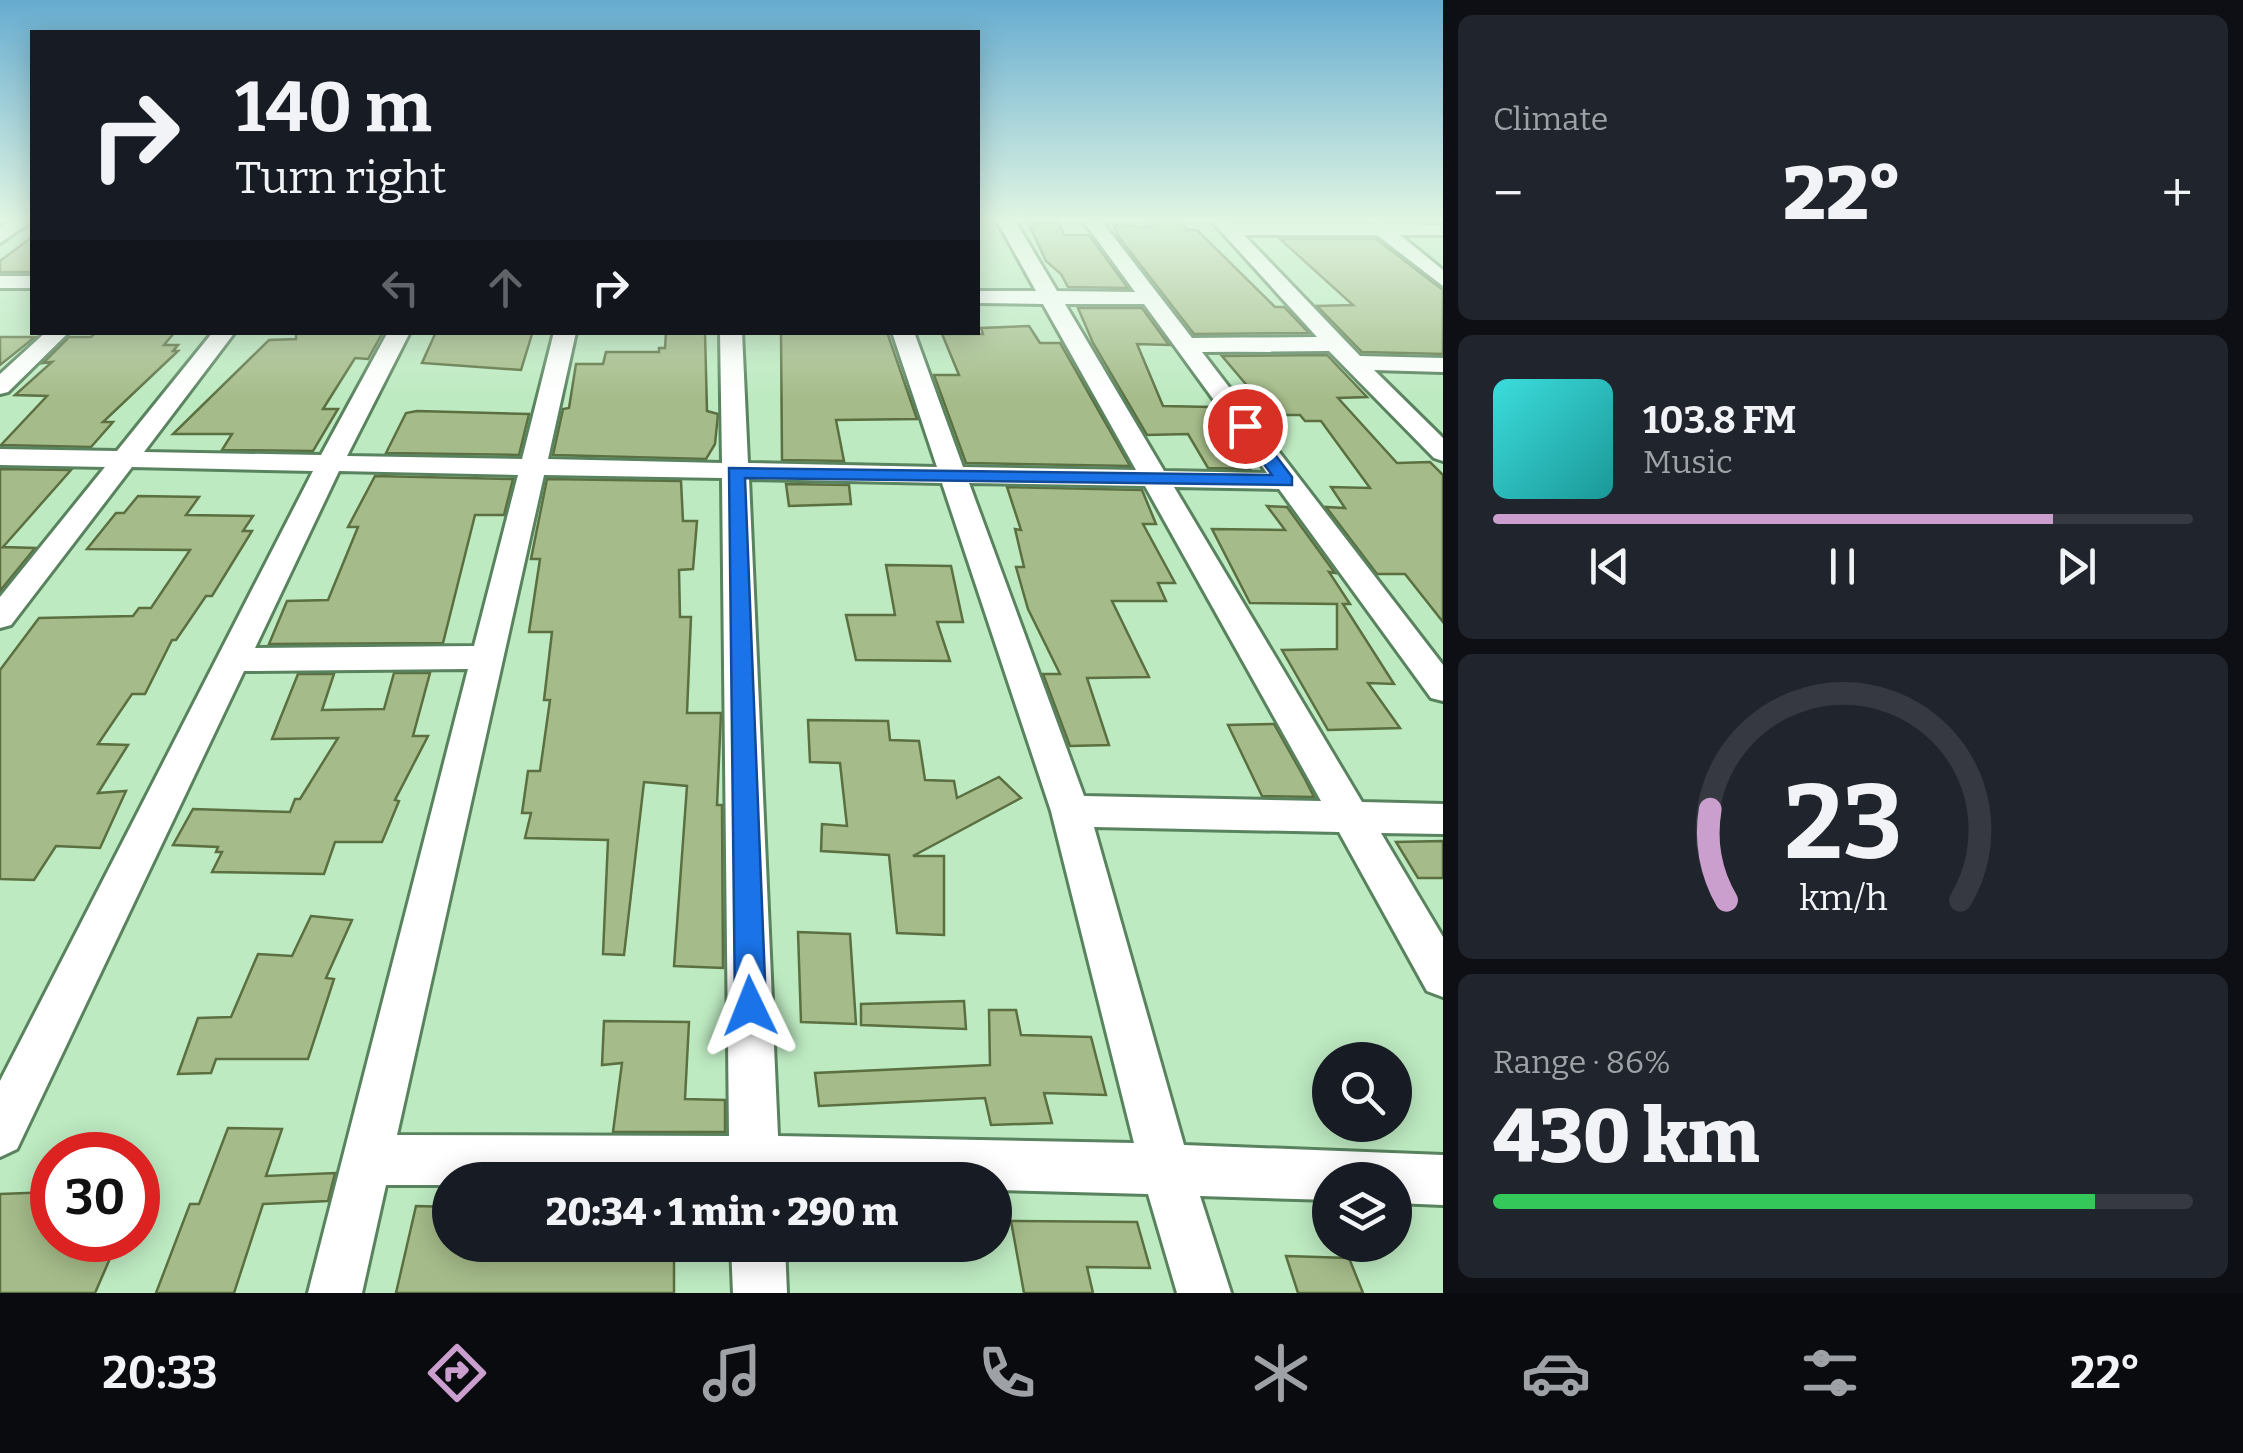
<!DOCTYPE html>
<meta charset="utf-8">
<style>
:root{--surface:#171b24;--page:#20242c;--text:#f1f3f6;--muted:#9ea1a6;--line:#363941;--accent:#ca9ecd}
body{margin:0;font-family:Bitter,serif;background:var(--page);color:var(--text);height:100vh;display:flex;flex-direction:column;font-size:38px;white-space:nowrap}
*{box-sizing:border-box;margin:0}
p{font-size:32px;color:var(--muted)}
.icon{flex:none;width:55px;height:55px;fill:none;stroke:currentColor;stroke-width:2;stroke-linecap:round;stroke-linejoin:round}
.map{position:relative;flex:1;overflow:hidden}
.sheet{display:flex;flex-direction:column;gap:15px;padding:15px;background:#0d0f14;width:800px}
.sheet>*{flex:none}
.hud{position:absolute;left:30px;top:30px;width:950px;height:305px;border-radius:0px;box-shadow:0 5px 25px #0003;background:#171b24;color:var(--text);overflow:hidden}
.fabs{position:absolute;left:1312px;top:1042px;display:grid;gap:20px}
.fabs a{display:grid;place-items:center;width:100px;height:100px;border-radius:50%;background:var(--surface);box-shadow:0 5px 25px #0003;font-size:50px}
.speed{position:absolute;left:30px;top:1132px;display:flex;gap:20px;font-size:50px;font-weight:700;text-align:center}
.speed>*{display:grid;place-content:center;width:130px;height:130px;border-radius:50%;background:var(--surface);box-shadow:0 5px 25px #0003;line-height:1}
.speed .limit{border:15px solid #d22;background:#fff;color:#111}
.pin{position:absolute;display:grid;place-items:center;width:85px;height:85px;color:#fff;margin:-42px;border:5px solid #fff;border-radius:50%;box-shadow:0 2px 10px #0007}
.me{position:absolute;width:110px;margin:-55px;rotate:358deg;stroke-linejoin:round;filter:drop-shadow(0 0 8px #0008)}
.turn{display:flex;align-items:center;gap:35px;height:210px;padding:0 40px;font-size:45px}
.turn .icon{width:130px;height:130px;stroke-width:2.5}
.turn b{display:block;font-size:70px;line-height:85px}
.lanes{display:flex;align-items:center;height:95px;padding:0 40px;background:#0003;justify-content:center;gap:50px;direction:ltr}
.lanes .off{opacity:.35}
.big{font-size:75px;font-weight:800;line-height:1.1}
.sheet .card{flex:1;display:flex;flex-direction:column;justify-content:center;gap:15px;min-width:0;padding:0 35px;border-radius:15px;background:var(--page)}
.sheet .dial{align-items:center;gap:0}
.dial svg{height:260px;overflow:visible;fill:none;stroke:var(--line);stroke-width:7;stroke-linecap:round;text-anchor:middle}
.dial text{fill:var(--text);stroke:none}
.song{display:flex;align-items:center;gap:30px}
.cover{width:120px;height:120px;border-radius:15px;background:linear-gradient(135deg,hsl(180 70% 55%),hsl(180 70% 35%))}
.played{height:10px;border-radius:5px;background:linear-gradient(90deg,var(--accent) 80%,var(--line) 80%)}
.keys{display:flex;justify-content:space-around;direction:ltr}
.heat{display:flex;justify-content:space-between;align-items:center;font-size:55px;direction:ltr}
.charge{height:15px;border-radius:8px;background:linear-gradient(90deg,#34c759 86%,var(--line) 0)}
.trip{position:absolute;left:432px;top:1162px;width:580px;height:100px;border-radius:50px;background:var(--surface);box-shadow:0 5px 25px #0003;font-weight:800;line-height:100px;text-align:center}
.tab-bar{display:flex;height:160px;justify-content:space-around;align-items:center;background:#090b0e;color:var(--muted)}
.tab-bar .icon{width:70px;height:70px}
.tab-bar .current{color:var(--accent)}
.tab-bar b{font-size:45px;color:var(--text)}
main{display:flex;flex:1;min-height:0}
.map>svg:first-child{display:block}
</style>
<main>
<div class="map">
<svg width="1443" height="1293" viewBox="0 0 1443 1293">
<rect width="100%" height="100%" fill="#bdeac1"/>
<path fill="#a5bb89" stroke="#5b6f41" stroke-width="2.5" d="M1146,219H1179L1188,230H1197L1275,307H1284L1309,333L1194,334L1118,236L1114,225L1152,227Z
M1028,222L1059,223L1064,235H1089L1128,288L1068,287L1061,274L1046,261Z
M32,237V272H0V261Z
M1280,239H1376L1443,290V354L1362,352L1317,306L1353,305Z
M1078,308H1142L1169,345L1137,344L1163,406L1212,407L1250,469L1208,468L1188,434L1147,435L1093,343Z
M1029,326L1040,343H1060L1130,466L966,463L934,375H959L942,334H983L981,328Z
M296,332H383L368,359L355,358L323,409H338L313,451L222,450L232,434H173L269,340L296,339Z
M436,332H529L532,334L521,370L422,363Z
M666,332H705L707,411L718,414L715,444L706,459L553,455L563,409L569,408L576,364H603L606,352H659V348H665Z
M781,332H887L917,419L836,420L844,461L782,460Z
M95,333H174L164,345H178L173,351H178L103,422H113L91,447L1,445L47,396L15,395L52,362L43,363L69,337H91Z
M0,337H35L0,365Z
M1327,355L1367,397L1338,398L1397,463L1430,462L1443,475V622L1405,574H1377L1326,507L1345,508L1331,487L1370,488L1321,421H1305L1300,415H1272L1222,356Z
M417,411L492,413L529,414L519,455L386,453L406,413Z
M0,469L71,470L3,547L35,548L0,591Z
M375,476L513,479L504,515H475L443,643L269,644L287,601L328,600L358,527H348Z
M547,479L681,481L683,521H697L693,569L679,570L680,617H691L687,713H721L717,805H722L723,968L674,966L687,786L644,782L624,955L603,954L608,840L525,838L531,813H522L528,771H540L550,700H544L552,632H529L540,559H531Z
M786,484L849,485L851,504L789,506Z
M1007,487L1142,490L1156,524H1143L1175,583H1158L1166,601H1112L1149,677L1087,678L1109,745L1070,746L1043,674H1060L1028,609L1016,567H1024L1015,529L1021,530Z
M138,496L199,497L186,515L253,516L243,531H252L212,596H206L176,640H172L145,694H132L98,744L128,745L98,793L126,791L100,848L56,846L34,880L0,879V670L39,618L133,616L139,608H151L190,550L87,549L116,513H124Z
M1267,506L1287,507L1335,573L1329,572L1350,604H1343L1394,684L1368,683L1400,728L1328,730L1282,650L1337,649V604L1250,603L1212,529L1285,530Z
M886,565L951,566L963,622H937L950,661L856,660L846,615H895Z
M394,673H430L413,736H428L395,800L399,801L382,842H335L324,874L212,872L222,852H216L218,847L173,845L193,809L290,812L295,799H300L338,738L272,739L298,674H334L322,710L384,709Z
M808,720L888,721L890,740L919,741L925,780L954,781L957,798L999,777L1021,798L913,856H944V935L897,933L889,855L821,851L822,824L847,826L840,763L810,762Z
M1274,724L1305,779L1314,797L1262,796L1228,725Z
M1443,841V878H1418L1396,842Z
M311,916L352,920L326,978L334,979L308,1059H216L211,1073L178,1074L198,1018L231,1017L258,954L292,956Z
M798,932L850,934L856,1024L801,1022Z
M964,1001L966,1029L861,1025V1004Z
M989,1010H1016L1021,1035L1091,1037L1106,1095L1044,1093L1052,1123L991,1125L985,1098L819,1106L815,1073L990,1065Z
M604,1021L689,1022L685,1099L725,1100V1132H613L622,1063L602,1065Z
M228,1128L282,1129L266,1176L335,1173L328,1201L263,1204L234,1293H156L190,1204H199Z
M52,1192V1240H118L95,1293H0V1194Z
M416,1206L450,1207V1245H528L527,1256L610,1253V1245H674V1293H396Z
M1011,1221L1137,1222L1150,1268L1087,1267L1093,1293H1024Z
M1286,1256L1349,1258L1363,1293H1298Z"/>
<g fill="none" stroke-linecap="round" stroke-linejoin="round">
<g stroke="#59825e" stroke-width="6">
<path id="street" d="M14,219L32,221L0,243V228Z
M996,219H1014L1057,291L1135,292L1082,219H1100L1192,338L1317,337L1210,219H1228L1233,224H1369L1377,221L1386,224L1443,225V235H1400L1443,270V286L1377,235H1244L1360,356L1443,358V372L1374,370L1443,438V461L1434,458L1329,351L1202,352L1443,665V701L1431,698L1279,489L1174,487L1362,802L1443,804V834L1381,833L1443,937V997L1427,991L1339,832L1094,827L1184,1145L1443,1155V1205L1395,1203V1180H1330V1200L1200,1196L1231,1293H1177L1148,1194L995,1190V1180H450V1185H386L362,1293H308L468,669L244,671L17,1149L0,1157V1081L313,471L132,467L11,625L0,628V597L105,467L0,465V449L117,451L213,332H235L144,452L321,455L388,332H410L347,456L522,459L554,332H576L548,459L722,463L720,332H742L748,463L937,467L892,332H914L963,467L1136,470L1043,304L978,303V291H1036ZM1065,304H1144L1267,473L1164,471ZM339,471L518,475L474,646L255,648ZM544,475L722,478L729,1136L397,1135ZM749,479L942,483L1051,811L1134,1143L778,1136ZM969,483L1145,486L1321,801L1084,796Z
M0,276H32V288H0Z
M46,332H69L8,392L0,394V374Z
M731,1245H785L787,1293H733Z"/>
</g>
<use href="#street" fill="#fff" fill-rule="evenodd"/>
</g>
<linearGradient id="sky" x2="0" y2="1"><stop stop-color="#66acd0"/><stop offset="0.55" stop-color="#e1f6e3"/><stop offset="1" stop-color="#e1f6e3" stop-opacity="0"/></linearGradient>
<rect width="1443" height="400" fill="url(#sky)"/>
<path fill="#1a73e8" stroke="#114b97" stroke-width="2.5" d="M1245,421L1251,423L1292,477V485L745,478L766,1006L762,1017L750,1021L739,1017L735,1006L729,468L1272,475L1236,426Z"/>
</svg>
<div class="fabs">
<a><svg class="icon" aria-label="search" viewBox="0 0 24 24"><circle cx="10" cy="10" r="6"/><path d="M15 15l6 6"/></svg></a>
<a><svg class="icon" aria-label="layers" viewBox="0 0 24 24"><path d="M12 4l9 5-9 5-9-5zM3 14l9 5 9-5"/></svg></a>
</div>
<div class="speed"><div class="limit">30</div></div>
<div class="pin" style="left:1245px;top:426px;background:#d93025"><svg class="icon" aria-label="arrive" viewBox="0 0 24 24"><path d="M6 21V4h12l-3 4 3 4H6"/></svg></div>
<svg class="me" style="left:750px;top:1006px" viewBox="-20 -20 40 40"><path d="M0-17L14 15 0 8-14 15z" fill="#1a73e8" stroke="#fff" stroke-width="4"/></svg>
<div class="trip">20:34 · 1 min · 290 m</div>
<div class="hud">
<div class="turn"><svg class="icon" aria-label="right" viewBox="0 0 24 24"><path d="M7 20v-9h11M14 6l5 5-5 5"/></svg><div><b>140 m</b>Turn right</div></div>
<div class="lanes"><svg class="icon off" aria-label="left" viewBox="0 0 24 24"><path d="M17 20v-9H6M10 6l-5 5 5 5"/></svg><svg class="icon off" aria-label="ahead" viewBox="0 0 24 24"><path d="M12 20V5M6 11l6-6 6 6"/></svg><svg class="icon" aria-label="right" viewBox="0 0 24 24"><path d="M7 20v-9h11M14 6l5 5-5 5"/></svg></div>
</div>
</div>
<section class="sheet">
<div class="card"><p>Climate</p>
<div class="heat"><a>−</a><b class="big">22°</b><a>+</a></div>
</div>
<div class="card">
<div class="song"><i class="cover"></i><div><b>103.8 FM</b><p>Music</p></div></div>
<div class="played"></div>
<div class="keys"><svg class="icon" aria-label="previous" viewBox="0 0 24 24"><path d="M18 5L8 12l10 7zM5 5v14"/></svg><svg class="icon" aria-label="pause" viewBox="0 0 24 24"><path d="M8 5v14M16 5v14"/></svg><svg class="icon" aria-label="next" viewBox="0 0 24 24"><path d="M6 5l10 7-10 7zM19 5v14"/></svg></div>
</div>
<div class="card dial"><svg viewBox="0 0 100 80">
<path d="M14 69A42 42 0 1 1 86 69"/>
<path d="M14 69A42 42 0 0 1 9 41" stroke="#ca9ecd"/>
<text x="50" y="56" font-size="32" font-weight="700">23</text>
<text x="50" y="72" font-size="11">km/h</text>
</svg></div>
<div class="card"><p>Range · 86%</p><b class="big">430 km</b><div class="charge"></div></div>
</section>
</main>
<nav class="tab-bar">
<b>20:33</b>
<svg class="icon current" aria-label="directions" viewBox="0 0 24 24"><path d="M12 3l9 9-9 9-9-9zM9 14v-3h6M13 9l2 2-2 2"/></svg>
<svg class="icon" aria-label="music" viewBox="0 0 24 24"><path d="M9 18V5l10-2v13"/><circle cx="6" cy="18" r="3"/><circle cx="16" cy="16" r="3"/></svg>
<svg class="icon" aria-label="phone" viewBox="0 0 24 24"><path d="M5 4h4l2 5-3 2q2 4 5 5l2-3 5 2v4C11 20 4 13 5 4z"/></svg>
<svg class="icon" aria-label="climate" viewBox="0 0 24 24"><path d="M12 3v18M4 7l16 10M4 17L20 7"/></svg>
<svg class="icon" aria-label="car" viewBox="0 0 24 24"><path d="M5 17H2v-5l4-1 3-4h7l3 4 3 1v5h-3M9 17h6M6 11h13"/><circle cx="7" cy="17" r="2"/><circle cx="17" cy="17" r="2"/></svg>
<svg class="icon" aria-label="filters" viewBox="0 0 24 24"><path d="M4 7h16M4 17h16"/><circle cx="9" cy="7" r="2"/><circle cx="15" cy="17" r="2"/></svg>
<b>22°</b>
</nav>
